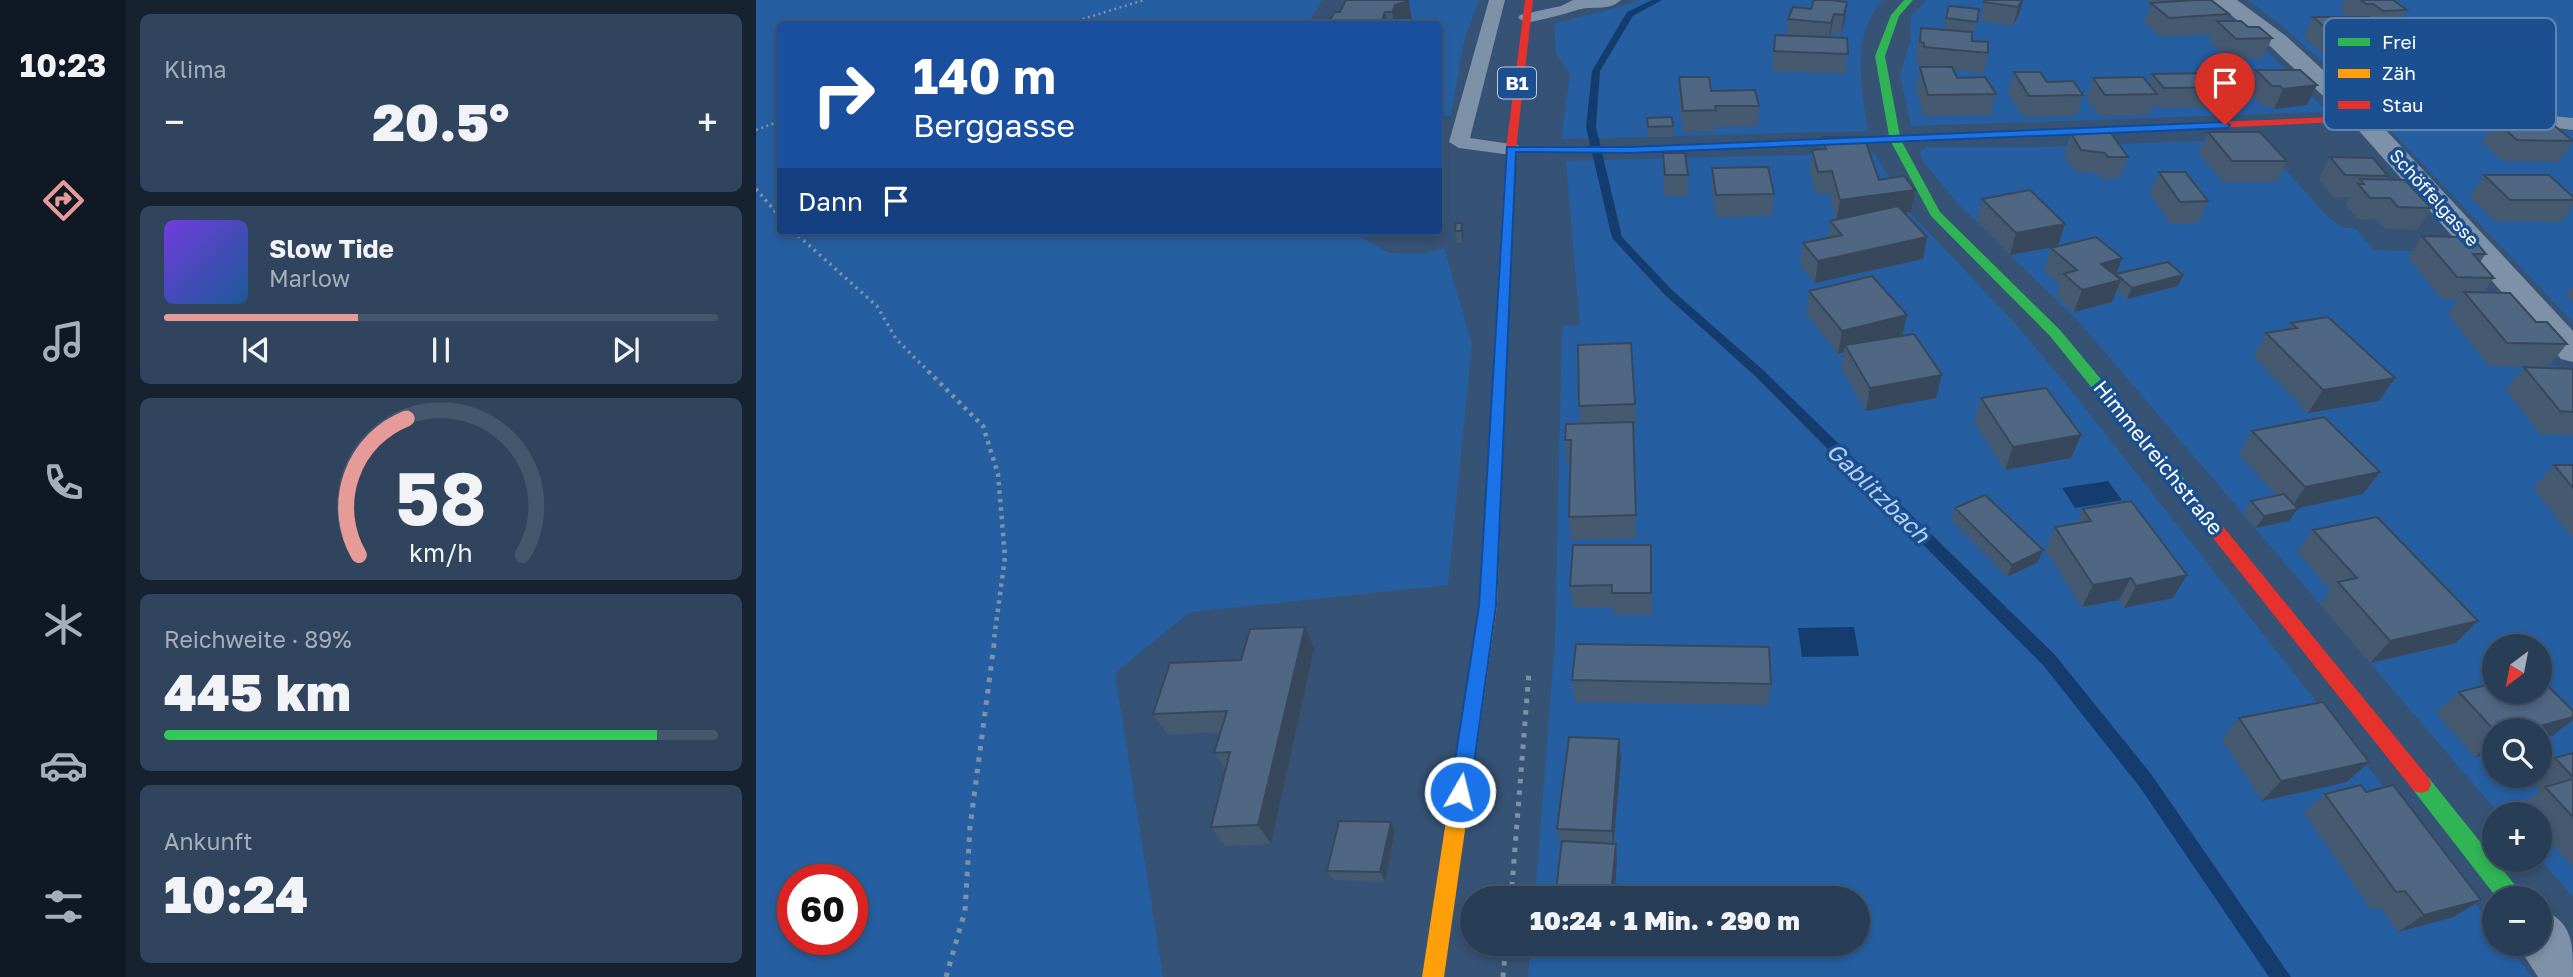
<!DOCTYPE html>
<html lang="de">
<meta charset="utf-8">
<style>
:root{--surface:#283e57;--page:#30455d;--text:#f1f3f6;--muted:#a5aeba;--line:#44576d;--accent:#e69b98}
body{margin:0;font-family:"Golos Text",sans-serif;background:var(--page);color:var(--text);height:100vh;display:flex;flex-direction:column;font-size:26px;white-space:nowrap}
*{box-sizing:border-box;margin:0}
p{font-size:23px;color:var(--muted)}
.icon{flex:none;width:38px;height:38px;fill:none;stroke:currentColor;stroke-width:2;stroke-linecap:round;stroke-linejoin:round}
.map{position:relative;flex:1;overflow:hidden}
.details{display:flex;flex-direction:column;gap:14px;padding:14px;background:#162230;width:630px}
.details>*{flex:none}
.banner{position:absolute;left:21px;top:21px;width:665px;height:214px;border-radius:7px;box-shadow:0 4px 10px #0003,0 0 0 2px var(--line);background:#1a4fa0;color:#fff;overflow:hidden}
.needle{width:46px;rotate:212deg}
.fabs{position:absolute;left:1726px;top:634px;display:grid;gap:14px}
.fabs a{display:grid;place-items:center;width:70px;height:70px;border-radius:50%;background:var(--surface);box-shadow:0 4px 10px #0003,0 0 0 2px var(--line);font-size:35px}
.speed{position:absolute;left:21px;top:864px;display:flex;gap:14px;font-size:35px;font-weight:700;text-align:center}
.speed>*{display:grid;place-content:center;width:91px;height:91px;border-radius:50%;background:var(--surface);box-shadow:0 4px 10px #0003,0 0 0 2px var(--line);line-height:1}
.speed .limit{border:10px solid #d22;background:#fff;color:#111}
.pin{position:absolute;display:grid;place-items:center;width:60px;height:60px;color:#fff;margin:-72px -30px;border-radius:50% 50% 50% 0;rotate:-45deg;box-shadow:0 0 7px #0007}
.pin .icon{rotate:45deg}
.me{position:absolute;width:77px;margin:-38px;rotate:8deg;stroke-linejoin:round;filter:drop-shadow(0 0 5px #0008)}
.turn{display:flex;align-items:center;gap:24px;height:147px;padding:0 21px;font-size:32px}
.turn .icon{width:91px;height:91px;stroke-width:2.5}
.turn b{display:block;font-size:49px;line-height:60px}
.then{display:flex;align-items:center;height:66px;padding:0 21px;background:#0003;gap:14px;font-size:26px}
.big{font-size:52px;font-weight:800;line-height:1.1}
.details .card{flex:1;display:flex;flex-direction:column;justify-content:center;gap:10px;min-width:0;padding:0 24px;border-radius:10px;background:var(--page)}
.details .dial{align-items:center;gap:0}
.dial svg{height:182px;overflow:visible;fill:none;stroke:var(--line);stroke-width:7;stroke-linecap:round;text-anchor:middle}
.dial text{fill:var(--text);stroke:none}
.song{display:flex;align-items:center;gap:21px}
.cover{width:84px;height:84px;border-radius:10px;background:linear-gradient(135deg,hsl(260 70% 55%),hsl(210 70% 35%))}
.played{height:7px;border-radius:4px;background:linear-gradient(90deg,var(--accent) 35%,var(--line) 35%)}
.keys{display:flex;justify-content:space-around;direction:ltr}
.heat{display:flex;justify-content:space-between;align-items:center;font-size:38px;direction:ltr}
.charge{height:10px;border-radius:5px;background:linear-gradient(90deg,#34c759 89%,var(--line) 0)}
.trip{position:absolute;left:704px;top:886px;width:410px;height:70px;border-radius:35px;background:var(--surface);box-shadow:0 4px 10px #0003,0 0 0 2px var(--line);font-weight:800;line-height:70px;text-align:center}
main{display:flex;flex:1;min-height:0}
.tabs{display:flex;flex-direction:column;width:126px;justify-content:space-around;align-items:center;background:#101923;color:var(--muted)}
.tabs .icon{width:49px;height:49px}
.tabs .selected{color:var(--accent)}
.tabs b{font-size:32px;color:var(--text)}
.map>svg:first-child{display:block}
</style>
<main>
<nav class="tabs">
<b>10:23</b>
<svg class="icon selected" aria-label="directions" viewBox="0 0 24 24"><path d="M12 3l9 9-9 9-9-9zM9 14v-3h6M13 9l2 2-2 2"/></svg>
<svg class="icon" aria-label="music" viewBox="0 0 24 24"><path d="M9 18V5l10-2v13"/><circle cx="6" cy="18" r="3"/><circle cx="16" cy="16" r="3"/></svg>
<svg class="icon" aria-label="phone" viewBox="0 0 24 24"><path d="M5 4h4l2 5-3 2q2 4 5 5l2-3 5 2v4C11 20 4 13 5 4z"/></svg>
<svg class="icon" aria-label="climate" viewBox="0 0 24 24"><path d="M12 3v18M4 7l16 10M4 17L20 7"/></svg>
<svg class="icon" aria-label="car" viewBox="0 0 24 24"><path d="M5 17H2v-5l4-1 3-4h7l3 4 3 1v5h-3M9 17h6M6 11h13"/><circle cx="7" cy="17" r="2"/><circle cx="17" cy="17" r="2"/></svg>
<svg class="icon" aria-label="filters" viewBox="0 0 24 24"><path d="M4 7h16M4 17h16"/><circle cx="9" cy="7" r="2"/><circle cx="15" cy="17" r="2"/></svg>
</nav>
<section class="details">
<div class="card"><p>Klima</p>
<div class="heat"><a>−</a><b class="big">20.5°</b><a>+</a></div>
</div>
<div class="card">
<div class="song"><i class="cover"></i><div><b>Slow Tide</b><p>Marlow</p></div></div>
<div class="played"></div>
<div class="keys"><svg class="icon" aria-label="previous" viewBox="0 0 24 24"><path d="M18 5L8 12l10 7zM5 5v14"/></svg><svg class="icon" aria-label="pause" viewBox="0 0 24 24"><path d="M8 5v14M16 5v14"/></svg><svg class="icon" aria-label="next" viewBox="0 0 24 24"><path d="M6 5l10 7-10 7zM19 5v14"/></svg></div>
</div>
<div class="card dial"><svg viewBox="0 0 100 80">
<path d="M14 69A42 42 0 1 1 86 69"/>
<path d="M14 69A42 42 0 0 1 35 9" stroke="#e69b98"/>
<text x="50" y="56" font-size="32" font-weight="700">58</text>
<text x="50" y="72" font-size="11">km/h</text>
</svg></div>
<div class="card"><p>Reichweite · 89%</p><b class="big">445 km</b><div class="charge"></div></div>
<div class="card"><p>Ankunft</p><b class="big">10:24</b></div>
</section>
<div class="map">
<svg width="1817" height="977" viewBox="0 0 1817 977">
<rect width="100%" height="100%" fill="#365274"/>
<path fill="#265fa1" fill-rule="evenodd" d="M0,0H566L552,24H24V231H595L633,253L668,254L688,248L716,344L692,585L434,612L359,673L407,977H0ZM37,880H96V940H37Z
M598,0H723L708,41L695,116H683L682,24H585Z
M882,0H1126C1095,37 1105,88 1112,131L805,139L814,74L800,53L798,24C825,16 855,11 882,0Z
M1170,0H1451L1495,35L1571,112L1155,126L1144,75L1154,42L1155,16Z
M1492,0H1817V118L1762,113L1757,108L1619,109L1526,26Z
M1685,126L1817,131V322L1633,129Z
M1502,139L1569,214L1587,228H1599L1618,250L1696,252L1752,312L1817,388V897L1783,859V814H1743L1324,323L1204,206L1166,160L1164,152L1170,147H1282ZM1738,646H1783V691H1738ZM1738,730H1783V775H1738Z
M1118,153L1158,217L1257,321L1311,385L1738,927V943H1750L1777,977H772L775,943H1101V898H779L799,641L806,326L824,325L810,161Z"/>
<path fill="#153c6e" d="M1352,481L1366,500L1319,508L1306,488Z
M1098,627L1103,656L1046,657L1042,628Z"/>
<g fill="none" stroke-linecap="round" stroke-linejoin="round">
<path fill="#153c6e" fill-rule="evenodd" d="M896,0H906L877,16L844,71L840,127L866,237L917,291L1006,369L1299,655L1395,774L1535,977H1513L1383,786L1287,665L998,375L909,295L856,238L830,127L836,71L871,12Z"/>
<path stroke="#7d92a8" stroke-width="2.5" stroke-dasharray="2 3.5" stroke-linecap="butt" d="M311,24L388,0
M0,130L24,121"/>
<path stroke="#7d92a8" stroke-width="3.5" stroke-dasharray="2.5 4.5" stroke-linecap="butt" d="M0,189L24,217
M37,231L121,306L140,339L174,373"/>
<path stroke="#7d92a8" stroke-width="4.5" stroke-dasharray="3.5 5" stroke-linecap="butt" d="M172,371L227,426L242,474L249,557L238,639"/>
<path stroke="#7d92a8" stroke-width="5" stroke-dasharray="4.5 7" stroke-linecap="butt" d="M755,898L773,672
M190,977L209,911L214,827L239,637
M747,977L750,943"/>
<path fill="#7d92a8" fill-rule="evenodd" d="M733,0H749L714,138L762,145L765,149L762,153L755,155L703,148L693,142Z
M817,0H865C852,12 836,5 821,10C804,16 787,19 770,23L762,18L764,15L805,6Z
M1767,113L1817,118V130L1760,123L1758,119L1760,115Z"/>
<path fill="#7d92a8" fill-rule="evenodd" d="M1456,0H1481L1530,36L1615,114L1817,331V362L1805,359L1597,124L1514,46Z
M1783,907C1817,923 1817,940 1817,977H1782L1760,943H1783Z"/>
<path fill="#30b455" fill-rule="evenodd" d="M1148,0H1157L1143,16L1129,56L1144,136L1303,129L1308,132L1303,135L1146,142L1184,212L1304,330L1438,491L1440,495L1438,499H1426L1294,336L1175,216L1135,142L875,153L755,152L750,149L755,146L875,147L1133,136L1119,56L1135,15Z
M1665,775L1672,777L1763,890L1766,898H1741L1658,791L1655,784L1658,777Z"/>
<path fill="#ff9f0a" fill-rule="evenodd" d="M1601,116H1767L1772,119L1767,122L1597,121V117Z
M741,416L748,421L741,606L688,977H666L723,606L734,421Z"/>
<path fill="#e5322d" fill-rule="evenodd" d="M769,0H777L760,149L748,421L741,426L734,421L750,149Z
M1601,116L1605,117V121L1303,135L1298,132L1303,129Z
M1432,489L1438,491L1672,777L1675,784L1672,791L1665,793L1658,791L1426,499L1424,495L1426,491Z"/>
</g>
<path fill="#455971" d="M1229,0H1267L1264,12L1257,26L1224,21Z
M1391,0H1455L1473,14L1471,21L1492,27L1516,38L1507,58L1472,59L1453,41L1456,34L1406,37L1388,22L1395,3Z
M1589,0H1637L1651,10L1641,29L1629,30L1644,42L1634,62H1622L1621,64L1577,63L1548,37L1557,17H1592L1584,11Z
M652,1L656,24H571L584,12Z
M1091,2L1089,21L1085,34L1075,33L1074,37L1092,54L1089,74L1016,71L1019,35H1031L1032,19L1055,9Z
M1193,6L1223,9L1216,41L1232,53L1228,73L1197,70L1201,78L1240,94L1235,115L1168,116L1160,88L1164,67H1171L1164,66V63L1160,62L1161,47L1165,28L1188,30Z
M1647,51L1732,84L1720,104L1679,103L1661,82H1646L1637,71Z
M1500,70H1544L1551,105L1518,109L1515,106H1507L1491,91Z
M1258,72L1327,95L1320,116L1267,117L1252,93Z
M1396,74L1468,87L1460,107L1400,108L1397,104L1393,115L1343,116L1331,99L1337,78L1393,84Z
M923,77L955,91L1003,106L1002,126L959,127V131L927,132L923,97Z
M891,118L917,126V137H892Z
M1740,121L1817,141L1802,162L1747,161L1726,142Z
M1452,132L1531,161L1521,182H1467L1443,153Z
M1315,133L1372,157L1364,178L1345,179L1342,174L1319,171L1308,154Z
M1066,137L1123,180L1159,190L1155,212L1148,213L1167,259L1059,283L1044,265L1047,243L1072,238L1074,221L1080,220L1073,193H1059L1054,171L1056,150H1065Z
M907,153L932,175L931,196H909L907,175Z
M1574,157L1632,176L1630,179L1675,208L1661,230L1629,229L1621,220L1601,219L1590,205L1594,197H1577L1563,179Z
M956,168L1018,194L1016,216L960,217L956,189Z
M1403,172L1452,201L1442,223L1415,224L1394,194Z
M1728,175L1817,197V205L1805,222L1739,221L1714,196Z
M1226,199L1309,224L1302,246L1254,255L1221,221Z
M706,223L708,235L707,243H701L699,231Z
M1666,236L1706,242L1730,254L1724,262L1738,278L1728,292L1780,322L1811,344L1792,367L1733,366L1692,314L1702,300L1686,299L1652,258Z
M1295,248L1366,258L1360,276V274L1422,286L1371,299L1360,290L1356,302L1318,312L1300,296L1304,285L1288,271Z
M1817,287V302L1810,295Z
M1053,291L1146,336L1180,398L1110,411L1085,367L1088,352L1082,354L1050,313Z
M1535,323L1623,401L1552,413L1497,356L1510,333L1531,330Z
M1768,367L1817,369V435L1784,434L1750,390Z
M1225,398L1325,435L1315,458L1249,470L1218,421Z
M879,404L880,427H877L880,538L815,540L813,517L814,463H811L809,440L824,424L823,406Z
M1496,431L1624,472L1607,494L1541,508L1533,521L1500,528L1488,513L1495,501L1521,496L1483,454Z
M1798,465H1817V538L1777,488Z
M1199,508L1282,562L1251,577L1195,520Z
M1327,509L1417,598L1368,608L1363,600L1326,607L1289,550L1299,527L1321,523Z
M1557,530L1700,643L1614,663L1564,604L1575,591L1541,552Z
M895,545L896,615H858L857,607L817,608L814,586Z
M558,649L515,844L469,846L455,827L470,770L458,753L464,732L412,735L397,714L485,660Z
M816,680L1015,684L1012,705L819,702Z
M1703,692L1817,711V720L1796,736L1783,740V730H1738V752L1719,757L1680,713Z
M1483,718L1613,762L1591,782L1506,801L1466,739Z
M863,739L865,759L858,844H860L861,862L859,885L805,848L801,829Z
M1817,753V867L1783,829V814H1769L1763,806L1784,791L1773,778L1776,775H1783V770L1799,758Z
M1610,792L1725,900L1698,917L1642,932L1625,908L1616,910L1548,813L1569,794Z
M639,831L629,882L577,880L571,871Z
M797,943H855L854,953L799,950Z"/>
<path fill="#38485c" d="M642,0H653L656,24H638L636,12Z
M1266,0H1267L1264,12L1257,26L1262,7Z
M1091,2L1089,21L1085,34L1088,15Z
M629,12L632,24H627L626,20Z
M1078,14L1075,33L1073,43L1075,23Z
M1561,85L1551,105L1518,109L1527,89Z
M1159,190L1155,212L1080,222L1084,200Z
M706,223L708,235L707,243L705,231Z
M1309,224L1302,246L1254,255L1260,233Z
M1171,237L1167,259L1059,283L1062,261Z
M1366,258L1358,281L1345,264Z
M1427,275L1422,286L1371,299L1376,288Z
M1365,280L1356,302L1318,312L1326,290Z
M1151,315L1146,337L1089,345L1088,352L1082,354L1086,331Z
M1186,375L1180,398L1110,411L1114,388Z
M1639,378L1623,401L1552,413L1567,390Z
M1325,435L1315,458L1249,470L1257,447Z
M1624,472L1607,494L1534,510L1549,487Z
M1542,509L1533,521L1500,528L1508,516Z
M1287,550L1282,562L1251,577L1256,565Z
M1431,575L1417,598L1368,608L1380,586Z
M1375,578L1363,600L1326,607L1337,585Z
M1722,621L1700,643L1614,663L1634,641Z
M549,627L558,649L515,844L502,825Z
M1817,717V720L1796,736L1783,740V730H1769Z
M863,739L865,759L857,850L856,831Z
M1738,741V752L1719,757Z
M1613,762L1591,782L1506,801L1525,781Z
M635,822L639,831L629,882L624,872Z
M860,844L861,862L858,898L856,884Z
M1725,900L1698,917L1642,932L1668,915Z"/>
<path fill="#506783" stroke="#38485c" stroke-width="2" d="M590,0H650L649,2L639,5L636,12H629L626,20H622L620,24H571L579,12H584Z
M1058,0H1074L1091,2L1088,15L1078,14L1075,23L1032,19L1037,7L1055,9Z
M1229,0H1266L1262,7L1228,2Z
M1439,0H1455L1473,14L1413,18L1395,3Z
M1605,0H1637L1651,10L1627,11L1617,4H1610Z
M1193,6L1223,9L1221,22L1190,18Z
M1557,17H1613L1644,42H1629L1631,44L1587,43Z
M1461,21H1485L1492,27H1503L1516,38L1480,39Z
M1165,28L1216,32V41L1232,42V53L1168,47V43L1164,42Z
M1019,35L1091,38L1092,54L1018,51Z
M1164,67H1196L1201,78L1229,77L1240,94L1172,95Z
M1500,70H1544L1561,85L1527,89L1524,86H1516Z
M1258,72H1284L1291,82L1317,81L1327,95L1273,96Z
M1456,73L1468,87L1408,88L1396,74Z
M923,77H953L955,91L999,90L1003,106H959L960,110L927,111Z
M1387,77L1401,94L1349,95L1337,78Z
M916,117L917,126L892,127L891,118Z
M1740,121L1794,122L1817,141L1761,140Z
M1354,132L1372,157H1352L1349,153L1325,150L1315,133Z
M1452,132H1504L1531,161H1476Z
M1066,137H1108L1123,180L1148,176L1159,190L1084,200L1076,171L1062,172L1056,150L1070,149Z
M907,153H929L932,175H909Z
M1574,157L1617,158L1632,176L1589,175Z
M1012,167L1018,194L960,195L956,168Z
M1403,172H1429L1452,201L1424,202Z
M1728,175H1793L1817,197V200H1754Z
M1604,179L1649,180L1675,208L1642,207L1634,198H1614L1602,184H1608Z
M1274,190L1309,224L1260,233L1226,199Z
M1142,206L1171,237L1062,261L1047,243L1086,235L1074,221Z
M700,223H706L705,231H699Z
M1666,236L1702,237L1706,242H1720L1730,254H1717L1738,278L1701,277Z
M1340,237L1366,258L1345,264L1365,280L1326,290L1308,274L1321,270L1295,248Z
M1412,262L1427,275L1376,288L1360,274Z
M1116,276L1151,315L1086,331L1053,291Z
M1708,292L1754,293L1780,322H1791L1811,344L1751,343Z
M1572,317L1639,378L1567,390L1510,333L1541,328L1535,323Z
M1158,334L1186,375L1114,388L1089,345Z
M875,343L879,404L823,406L822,345Z
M1768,367L1817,369V412L1804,411Z
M1290,388L1325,435L1257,447L1225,398Z
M1568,417L1624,472L1549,487L1496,431Z
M877,422L880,515L813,517L815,440H809L810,424Z
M1798,465H1817V488Z
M1528,494L1542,509L1508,516L1495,501Z
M1229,495L1287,550L1256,565L1199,508Z
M1375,501L1431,575L1380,586L1375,578L1337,585L1299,527L1335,521L1327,509Z
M1621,517L1722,621L1634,641L1582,582L1601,578L1557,530Z
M817,545H895V593H856V585L814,586Z
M549,627L502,825L455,827L474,752L458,753L471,711L397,714L414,663L485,660L494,629Z
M820,644L1013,647L1015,684L816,680Z
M1783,677L1817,711V717L1769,730H1738L1703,692L1738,683V691H1783Z
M1567,702L1613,762L1525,781L1483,718Z
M813,737L863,739L856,831L801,829Z
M1817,753V777L1799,758Z
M1817,779V817L1789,787Z
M1605,785L1610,792L1637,785L1725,900L1668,915L1649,891L1640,892L1569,794Z
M583,821L635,822L624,872L571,871Z
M806,841L860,844L856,884L871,886L870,898H799Z"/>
<path fill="#1a73e8" stroke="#114b97" stroke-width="2" d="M1469,122L1474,125L1472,128L875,153L760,152L740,606L714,792L711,798L704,801L697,798L694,792L723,606L751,147H875Z"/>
<g text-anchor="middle" stroke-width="7" stroke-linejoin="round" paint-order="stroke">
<g font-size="18" fill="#fff" stroke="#1b4f8f">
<text transform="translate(1678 198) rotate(48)" y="6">Schöffelgasse</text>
</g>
<rect fill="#1b4f8f" stroke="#bbcadd" stroke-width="2" x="742" y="67.5" width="38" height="31" rx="5"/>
<g font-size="19" font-weight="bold" fill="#fff">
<text x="761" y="90">B1</text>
</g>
<g font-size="21" fill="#fff" stroke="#1b4f8f">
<text transform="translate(1402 458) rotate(51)" y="7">Himmelreichstraße</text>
</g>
<g font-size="23" font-style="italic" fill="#b5d3f5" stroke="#1b4f8f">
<text transform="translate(1122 493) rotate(44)" y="8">Gablitzbach</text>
</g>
</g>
<rect x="1568" y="18" width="232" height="112" rx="10" fill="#1b4f8f" stroke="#5f84b1" stroke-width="2"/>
<rect x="1582" y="38" width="32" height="8" fill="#30b455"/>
<rect x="1582" y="69" width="32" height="9" fill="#ff9f0a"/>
<rect x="1582" y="101" width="32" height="8" fill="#e5322d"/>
<g font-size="19" fill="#fff">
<text x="1626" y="49">Frei</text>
<text x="1626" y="80">Zäh</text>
<text x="1626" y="112">Stau</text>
</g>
</svg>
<div class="fabs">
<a><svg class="needle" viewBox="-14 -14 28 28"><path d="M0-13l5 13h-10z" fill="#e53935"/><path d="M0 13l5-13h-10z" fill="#a5aeba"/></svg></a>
<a><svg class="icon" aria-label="search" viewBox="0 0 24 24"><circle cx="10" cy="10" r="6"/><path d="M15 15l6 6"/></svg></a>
<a>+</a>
<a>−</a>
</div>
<div class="speed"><div class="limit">60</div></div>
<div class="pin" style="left:1469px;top:125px;background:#d93025"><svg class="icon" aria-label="arrive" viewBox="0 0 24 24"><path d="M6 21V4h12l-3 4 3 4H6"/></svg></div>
<svg class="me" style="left:704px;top:792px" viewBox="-20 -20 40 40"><circle r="17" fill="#1a73e8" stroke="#fff" stroke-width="3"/><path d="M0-11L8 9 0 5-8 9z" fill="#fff"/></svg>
<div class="trip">10:24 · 1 Min. · 290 m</div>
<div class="banner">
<div class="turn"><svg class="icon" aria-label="right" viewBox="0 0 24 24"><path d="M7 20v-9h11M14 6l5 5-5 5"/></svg><div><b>140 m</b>Berggasse</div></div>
<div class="then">Dann<svg class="icon" aria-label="arrive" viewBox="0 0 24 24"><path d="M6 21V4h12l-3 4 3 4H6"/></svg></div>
</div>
</div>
</main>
